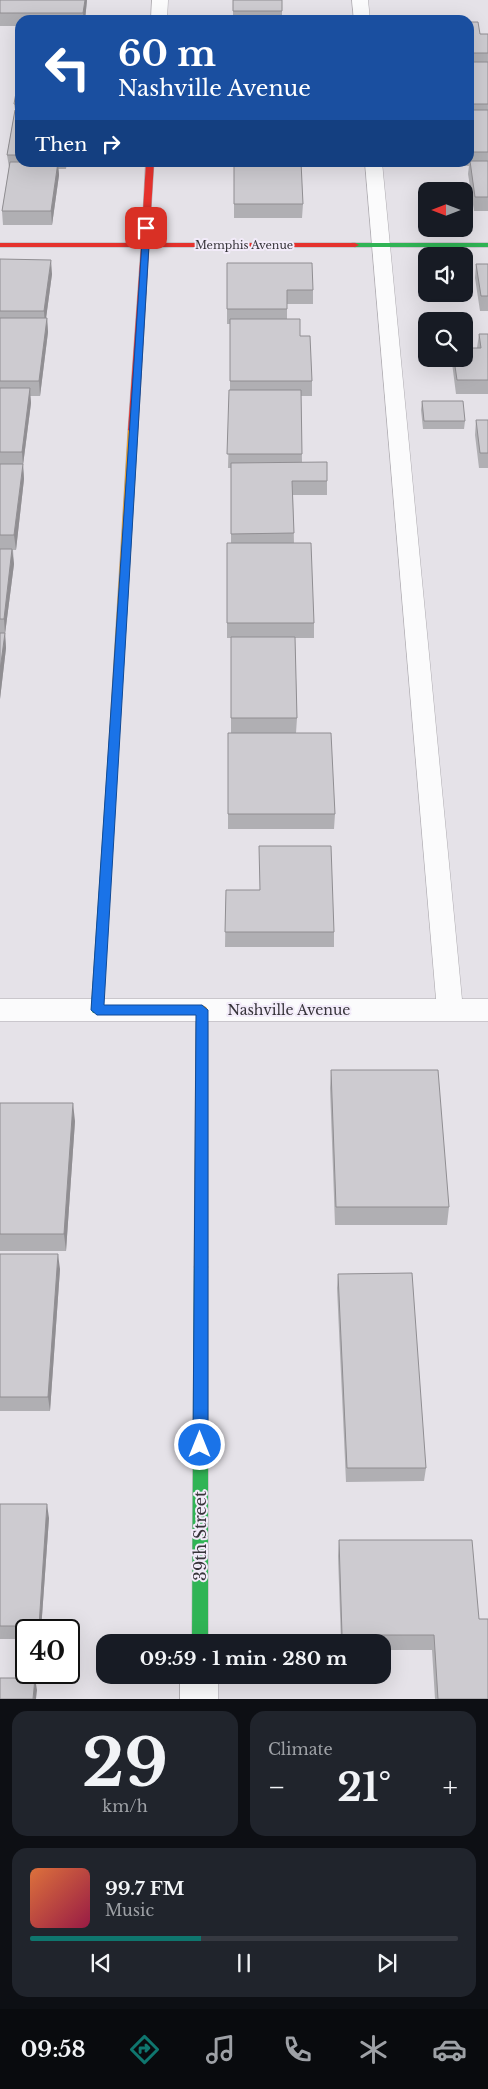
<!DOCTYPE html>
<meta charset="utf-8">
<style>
:root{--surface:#171b24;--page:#20242c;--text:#f1f3f6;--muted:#9ea1a6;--line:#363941;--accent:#0f766e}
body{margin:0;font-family:"Libre Baskerville",serif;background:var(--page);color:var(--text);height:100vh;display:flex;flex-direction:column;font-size:19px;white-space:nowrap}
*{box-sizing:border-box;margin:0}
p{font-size:16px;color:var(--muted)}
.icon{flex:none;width:28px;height:28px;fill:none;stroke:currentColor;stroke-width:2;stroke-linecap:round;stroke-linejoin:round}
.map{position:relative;height:1699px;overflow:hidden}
.panel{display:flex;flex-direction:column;gap:12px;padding:12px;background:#0d0f14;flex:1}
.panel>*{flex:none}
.top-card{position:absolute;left:15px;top:15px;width:459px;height:152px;border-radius:15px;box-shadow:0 5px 20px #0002;background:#1a4fa0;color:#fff;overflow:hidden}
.needle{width:32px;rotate:270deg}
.controls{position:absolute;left:418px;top:182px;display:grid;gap:10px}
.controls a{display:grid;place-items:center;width:55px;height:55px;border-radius:10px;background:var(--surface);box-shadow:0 5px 20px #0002;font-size:25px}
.speed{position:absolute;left:15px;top:1619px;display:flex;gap:10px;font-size:25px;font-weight:700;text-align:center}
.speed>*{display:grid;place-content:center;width:65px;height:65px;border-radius:50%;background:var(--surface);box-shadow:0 5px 20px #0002;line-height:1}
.speed .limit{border:2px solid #111;border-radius:8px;background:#fff;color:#111}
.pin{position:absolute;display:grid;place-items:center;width:42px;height:42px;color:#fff;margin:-21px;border-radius:10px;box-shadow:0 2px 8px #0006}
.me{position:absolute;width:55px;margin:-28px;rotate:0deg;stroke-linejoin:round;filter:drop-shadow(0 0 4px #0008)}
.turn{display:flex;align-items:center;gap:18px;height:105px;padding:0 20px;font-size:22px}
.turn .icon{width:65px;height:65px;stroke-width:2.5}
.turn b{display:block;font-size:35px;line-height:42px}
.then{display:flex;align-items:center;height:48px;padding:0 20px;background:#0003;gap:10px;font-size:19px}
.big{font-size:38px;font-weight:800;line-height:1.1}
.panel .card{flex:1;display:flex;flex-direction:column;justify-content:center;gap:8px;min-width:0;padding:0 18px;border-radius:15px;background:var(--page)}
.panel .dial{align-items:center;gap:0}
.dial b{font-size:65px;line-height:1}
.song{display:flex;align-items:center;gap:15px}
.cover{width:60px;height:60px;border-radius:8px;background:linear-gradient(135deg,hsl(20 70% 55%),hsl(340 70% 35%))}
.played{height:5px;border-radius:2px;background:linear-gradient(90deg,var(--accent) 40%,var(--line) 40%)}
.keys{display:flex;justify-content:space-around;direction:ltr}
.heat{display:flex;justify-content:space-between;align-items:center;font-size:28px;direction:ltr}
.panel .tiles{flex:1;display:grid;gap:12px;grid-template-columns:1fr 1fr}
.card:last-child{grid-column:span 2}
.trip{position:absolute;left:96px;top:1634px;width:295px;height:50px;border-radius:15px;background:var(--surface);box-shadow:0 5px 20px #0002;font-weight:800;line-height:50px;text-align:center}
.tab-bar{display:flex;height:80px;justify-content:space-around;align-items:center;background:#090b0e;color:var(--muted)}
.tab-bar .icon{width:35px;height:35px}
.tab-bar .on{color:var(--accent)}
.tab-bar b{font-size:22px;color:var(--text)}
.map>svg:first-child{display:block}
</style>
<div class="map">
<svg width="488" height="1699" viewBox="0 0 488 1699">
<rect width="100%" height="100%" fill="#e5e2e8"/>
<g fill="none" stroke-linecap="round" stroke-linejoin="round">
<g stroke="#afacb1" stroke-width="1">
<path id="lane" d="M352,0H368L370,20H354Z
M365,162H382L463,1010L460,1017L450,1020L440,1017L437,1010Z"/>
</g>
<g stroke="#afacb1" stroke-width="1">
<path id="street" d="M152,0H168L167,20H151Z
M0,999H488V1021H0Z
M180,1675H218V1699H180Z"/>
</g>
<g stroke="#afacb1" stroke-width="1">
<path id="fast" d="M352,243H488V247H355L351,245Z
M113,753L118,757L103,1010L101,1013H93L91,1010L108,757Z
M201,1261L206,1263L208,1267V1642H192L194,1267L196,1263Z"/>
</g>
<g stroke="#afacb1" stroke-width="1">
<path id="slow" d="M133,427L138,430L118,757L113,761L108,757L128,430Z
M202,1005L206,1007L208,1010V1267L206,1271L201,1273L196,1271L194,1267L196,1010L198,1007Z"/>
</g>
<g stroke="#afacb1" stroke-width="1">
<path id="jam" d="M146,162H154L149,243H355L359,245L355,247H149L138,430L133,433L128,430L141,247H0V243H141Z"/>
</g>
<use href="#lane" fill="#fbfbfc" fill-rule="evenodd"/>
<use href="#street" fill="#fbfbfc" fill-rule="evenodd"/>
<use href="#fast" fill="#30b455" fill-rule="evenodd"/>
<use href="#slow" fill="#ff9f0a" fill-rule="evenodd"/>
<use href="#jam" fill="#e5322d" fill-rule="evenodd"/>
</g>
<path fill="#b0afb3" d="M0,0H87L85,20H20V26H0Z
M233,0H282V20H233Z
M469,22L480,34H488V211H474L468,174L469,166H463V162H469Z
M20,70V162H67L66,169H58L59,175L52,225H3L2,211L9,167L7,155L15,110L14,104Z
M234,162L303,204L302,218H234Z
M0,259L52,274L46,318H47L48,332L40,396H30L31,403L23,465L24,479L16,550H13L14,564L5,634L6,648L0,699Z
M227,263L313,290V304H287V319L300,336L312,381V396H301L302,462L327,481V495H293L294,543L314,623V638H295L297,718L296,733L335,814L334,829H228V733H231V638H227V623L231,543V468H228L230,390V324H227Z
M476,264H488V311H480L475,278Z
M479,334H488V394H456L452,363V359H464L477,348Z
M422,401L465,421L464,429H423L421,410Z
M476,420H488V468H479L475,435Z
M226,890L334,932V947H225Z
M331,1070L449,1207L447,1225H335L330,1088Z
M0,1103L75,1121L66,1251H0Z
M0,1254L60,1269L50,1411H0Z
M338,1274L426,1468L424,1481L346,1482L337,1288Z
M0,1504L49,1518L41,1630H26V1639H0Z
M339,1540L479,1619L488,1699H435L432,1650H382V1642H341L338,1556Z"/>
<path fill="#908e92" d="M85,0H87L85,20H84L83,13Z
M58,162L59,175L52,225L51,211Z
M51,260L52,274L45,326L44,311Z
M47,318L48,332L40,396L39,381Z
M30,388L31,403L23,465L24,479L16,550L14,535L23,466L22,452Z
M12,549L14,564L5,634L4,619Z
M5,633L6,648L0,699V670Z
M73,1103L75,1121L66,1251L64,1234Z
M58,1254L60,1269L50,1411L48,1397Z
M47,1504L49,1518L41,1630H39V1626Z
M35,1678L37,1690L36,1699H33Z"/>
<path fill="#cdcbd0" stroke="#908e92" d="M0,0H85L83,13H0Z
M233,0H282V11H233Z
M35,16H82L81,20H35Z
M469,22H478L480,34H488V53H469Z
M469,62H488V104H469Z
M20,70V104H14Z
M15,110H20V155H7Z
M469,110H488V152H469Z
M470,161H488V197H475Z
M10,162H58L51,211H2Z
M234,162H301L303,204H234Z
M0,259L51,260L44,311H0Z
M227,263H312L313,290H287V309H227Z
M476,264H488V296H481Z
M0,318H47L39,381H0Z
M230,319H300V336H310L312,381H230Z
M479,334H488V380H457L454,359H464V348H481Z
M0,388H30L22,452H0Z
M229,390H301L302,454H227Z
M422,401H463L465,421H424Z
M476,420H488V453H480Z
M327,462V481H292L294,533L231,534V463Z
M0,464H23L14,535H0Z
M227,543H311L314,623H227Z
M0,549H12L4,619H0Z
M0,633H5L0,670Z
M231,637H295L297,718H231Z
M228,733H331L335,814H228Z
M259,846H331L334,932H225L226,890H260Z
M331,1070H438L449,1207H336Z
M0,1103H73L64,1234H0Z
M0,1254H58L48,1397H0Z
M412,1273L426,1468H347L338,1274Z
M0,1504H47L39,1626H0Z
M339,1540H472L479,1619H488V1699H438L434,1635H342Z
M0,1678H35L33,1699H0Z"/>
<path fill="#1a73e8" stroke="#114b97" d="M143,227L150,228L104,1005H202L208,1010V1445L205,1450L200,1452L195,1450L193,1445L196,1015H97L91,1010Z"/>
<g text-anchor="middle" stroke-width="4" stroke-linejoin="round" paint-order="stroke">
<g font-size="11" fill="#37343a" stroke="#f2ebf9">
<text x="244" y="249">Memphis Avenue</text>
</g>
<g font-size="14" fill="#37343a" stroke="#f2ebf9">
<text x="289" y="1015">Nashville Avenue</text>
</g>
<g font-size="16" fill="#37343a" stroke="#f2ebf9">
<text transform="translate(200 1536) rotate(-90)" y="6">39th Street</text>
</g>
</g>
</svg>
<div class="controls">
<a><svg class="needle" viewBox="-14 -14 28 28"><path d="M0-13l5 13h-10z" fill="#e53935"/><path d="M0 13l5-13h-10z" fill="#9ea1a6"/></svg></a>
<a><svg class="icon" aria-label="sound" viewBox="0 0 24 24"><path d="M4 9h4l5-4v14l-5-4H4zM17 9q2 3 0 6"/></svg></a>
<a><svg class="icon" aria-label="search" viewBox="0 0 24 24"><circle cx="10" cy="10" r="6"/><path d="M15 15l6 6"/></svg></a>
</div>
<div class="speed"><div class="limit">40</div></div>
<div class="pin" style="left:146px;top:228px;background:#d93025"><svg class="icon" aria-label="arrive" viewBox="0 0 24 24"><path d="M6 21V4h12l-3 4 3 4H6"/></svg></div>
<svg class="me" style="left:200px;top:1445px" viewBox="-20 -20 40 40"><circle r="17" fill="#1a73e8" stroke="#fff" stroke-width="3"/><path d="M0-11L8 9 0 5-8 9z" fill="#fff"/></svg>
<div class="trip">09:59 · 1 min · 280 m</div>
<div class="top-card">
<div class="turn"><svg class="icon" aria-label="left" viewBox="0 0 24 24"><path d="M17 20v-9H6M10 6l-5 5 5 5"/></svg><div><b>60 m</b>Nashville Avenue</div></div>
<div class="then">Then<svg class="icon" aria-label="right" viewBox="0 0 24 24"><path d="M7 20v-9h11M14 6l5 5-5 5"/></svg></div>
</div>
</div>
<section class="panel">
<div class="tiles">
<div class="card dial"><b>29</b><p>km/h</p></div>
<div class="card"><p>Climate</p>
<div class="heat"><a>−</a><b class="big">21°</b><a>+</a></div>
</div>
<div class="card">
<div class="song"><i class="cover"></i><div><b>99.7 FM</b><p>Music</p></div></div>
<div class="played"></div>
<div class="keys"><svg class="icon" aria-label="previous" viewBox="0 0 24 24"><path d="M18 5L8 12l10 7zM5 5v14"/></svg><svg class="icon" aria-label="pause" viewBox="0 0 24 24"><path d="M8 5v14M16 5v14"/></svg><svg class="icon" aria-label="next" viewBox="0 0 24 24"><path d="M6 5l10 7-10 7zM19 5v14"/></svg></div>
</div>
</div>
</section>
<nav class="tab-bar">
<b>09:58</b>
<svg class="icon on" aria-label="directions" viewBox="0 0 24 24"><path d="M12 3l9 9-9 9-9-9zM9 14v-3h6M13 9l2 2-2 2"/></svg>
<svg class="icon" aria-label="music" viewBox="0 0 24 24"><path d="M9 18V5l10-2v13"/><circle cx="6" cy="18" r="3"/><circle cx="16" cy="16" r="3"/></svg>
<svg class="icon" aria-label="phone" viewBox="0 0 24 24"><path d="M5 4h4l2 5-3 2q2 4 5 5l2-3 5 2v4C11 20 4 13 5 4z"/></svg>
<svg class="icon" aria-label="climate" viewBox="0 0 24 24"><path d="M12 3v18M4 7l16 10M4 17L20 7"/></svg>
<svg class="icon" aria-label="car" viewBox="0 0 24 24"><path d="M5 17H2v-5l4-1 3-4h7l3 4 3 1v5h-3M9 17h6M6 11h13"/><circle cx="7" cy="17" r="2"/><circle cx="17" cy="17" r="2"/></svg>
</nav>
